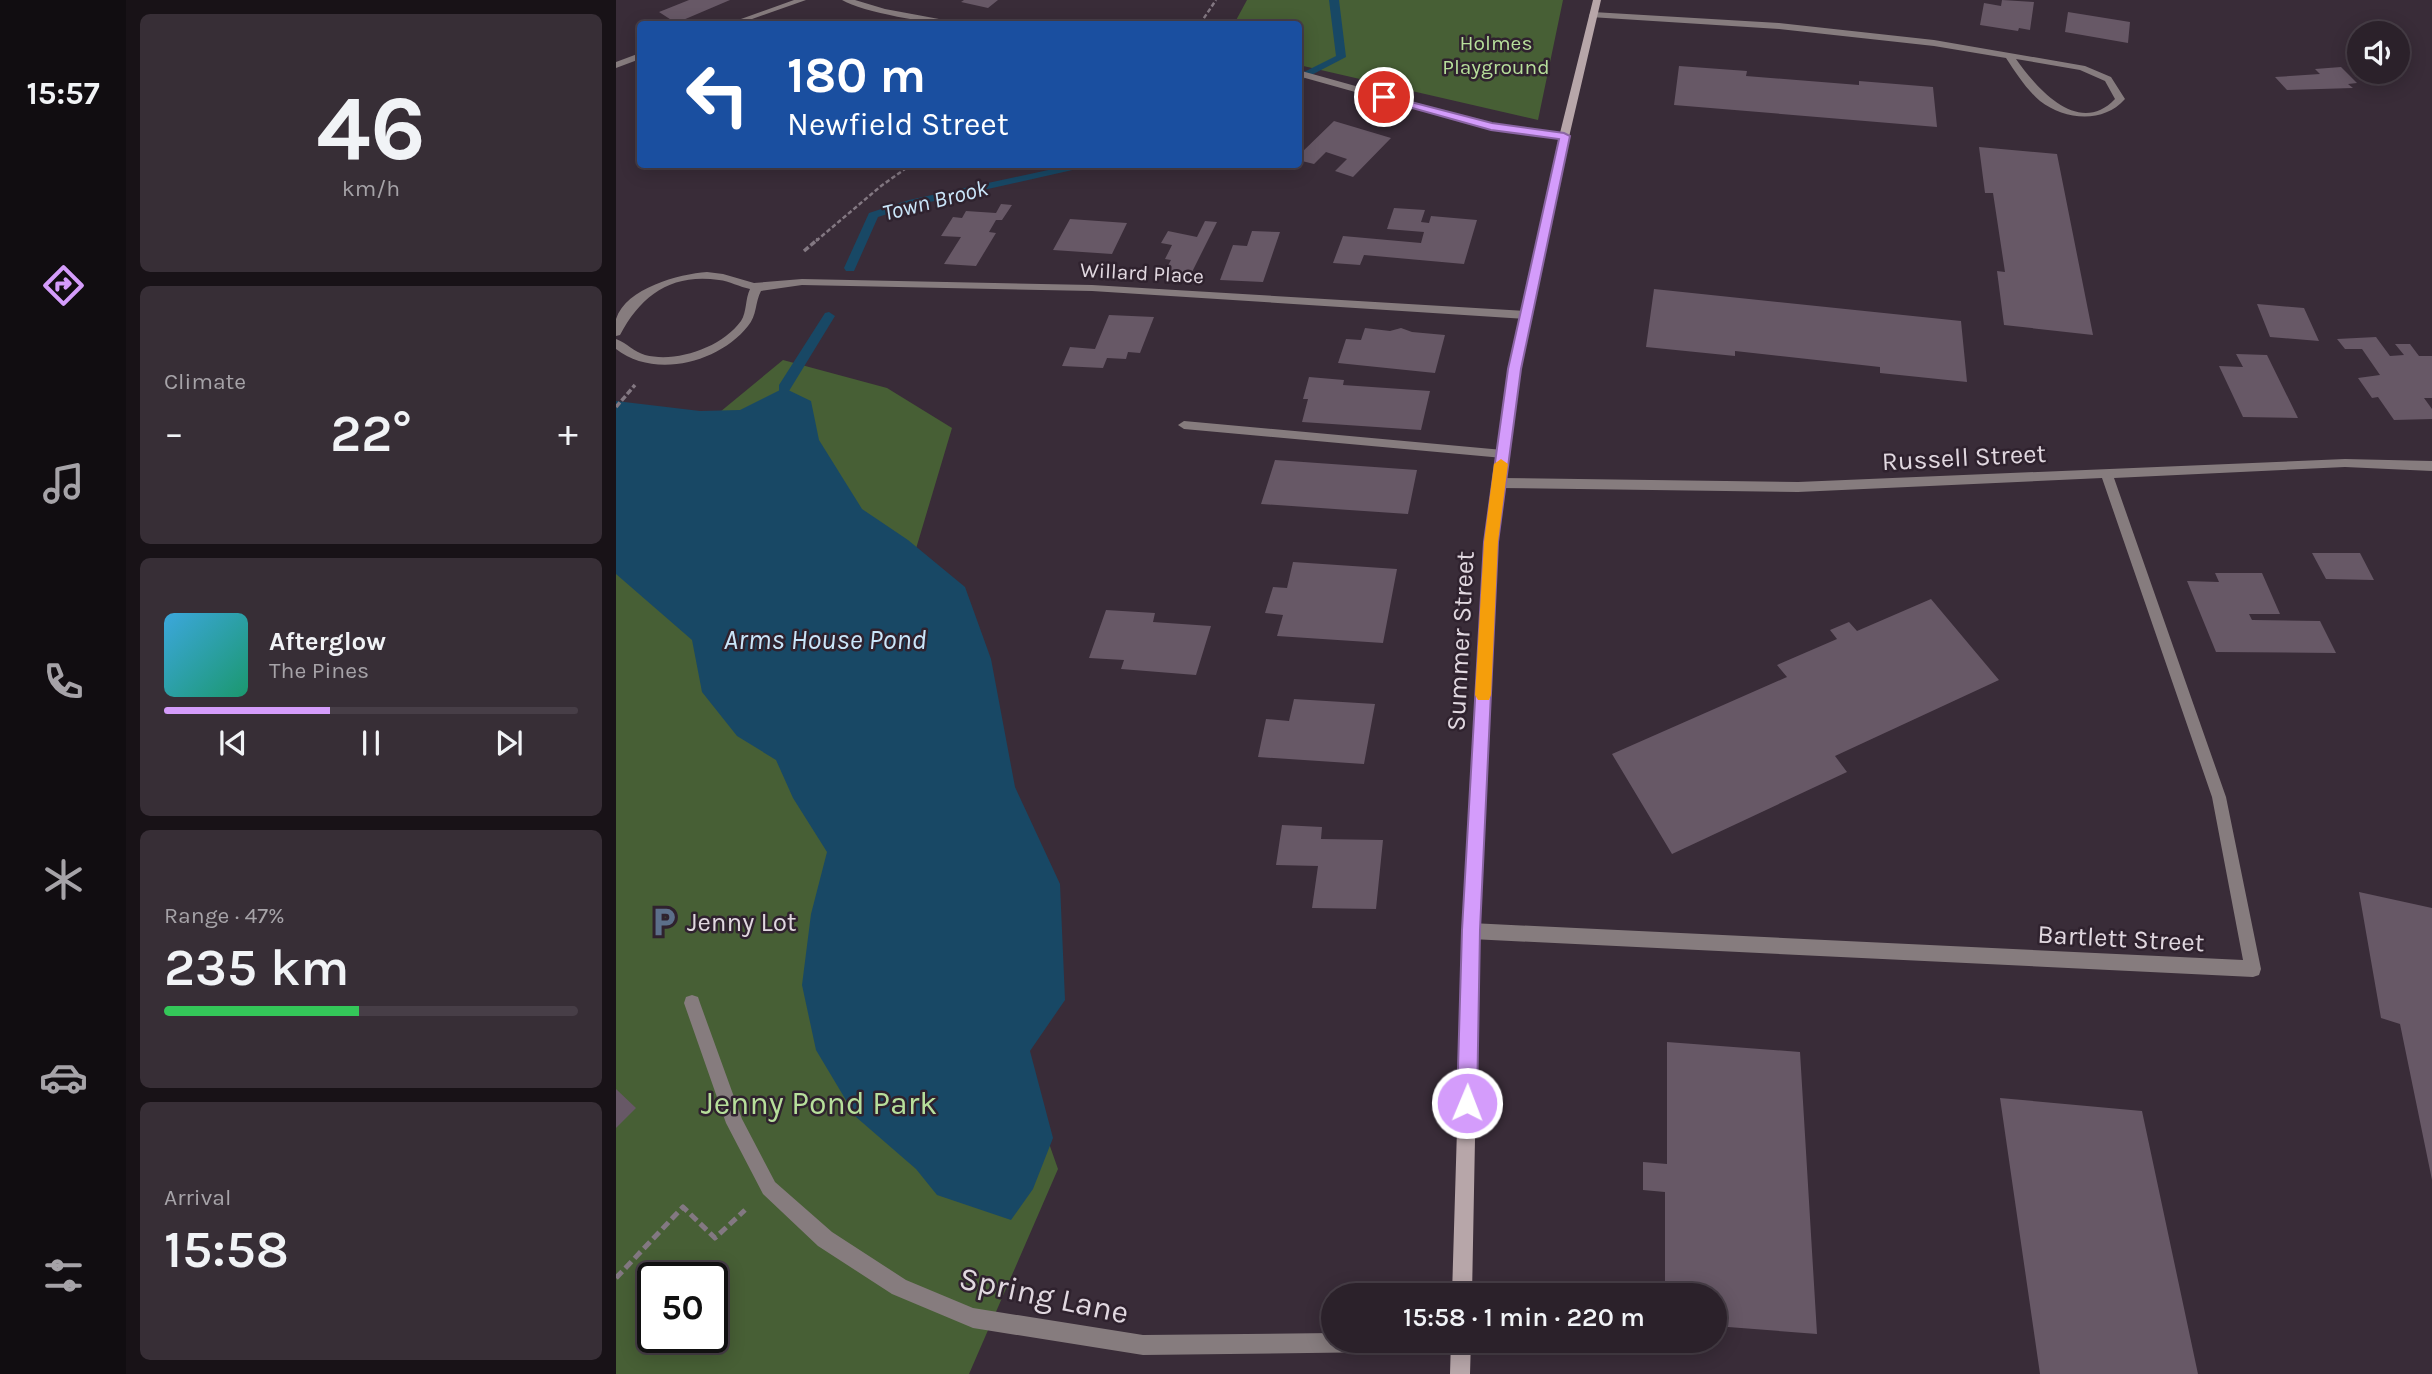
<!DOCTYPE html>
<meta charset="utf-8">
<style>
:root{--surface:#2b212a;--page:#372e36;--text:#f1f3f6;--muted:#a6a3a8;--line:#473e47;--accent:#d49cfb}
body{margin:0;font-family:Karla,sans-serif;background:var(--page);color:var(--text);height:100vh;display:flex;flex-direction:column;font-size:26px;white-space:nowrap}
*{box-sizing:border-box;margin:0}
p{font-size:23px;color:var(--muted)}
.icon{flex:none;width:38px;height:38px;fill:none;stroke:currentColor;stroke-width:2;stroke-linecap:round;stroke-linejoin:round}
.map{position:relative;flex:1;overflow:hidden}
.sheet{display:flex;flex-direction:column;gap:14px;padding:14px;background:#181217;width:490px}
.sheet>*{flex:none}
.guide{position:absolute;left:21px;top:21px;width:665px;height:147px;border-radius:7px;box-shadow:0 4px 18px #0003,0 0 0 2px var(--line);background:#1a4fa0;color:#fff;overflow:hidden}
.tools{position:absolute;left:1731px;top:21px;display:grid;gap:14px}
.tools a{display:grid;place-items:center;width:63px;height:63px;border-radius:50%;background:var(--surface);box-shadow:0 4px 18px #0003,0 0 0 2px var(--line);font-size:35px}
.speed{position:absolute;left:21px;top:1262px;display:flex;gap:14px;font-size:35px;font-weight:700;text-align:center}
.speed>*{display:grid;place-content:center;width:91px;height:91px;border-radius:50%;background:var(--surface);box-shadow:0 4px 18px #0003,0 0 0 2px var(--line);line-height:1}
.speed .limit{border:4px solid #111;border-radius:10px;background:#fff;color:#111}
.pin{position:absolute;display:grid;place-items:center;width:60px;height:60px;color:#fff;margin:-30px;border:4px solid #fff;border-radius:50%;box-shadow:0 2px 7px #0007}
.me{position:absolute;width:77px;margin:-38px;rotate:1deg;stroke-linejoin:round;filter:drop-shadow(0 0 5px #0008)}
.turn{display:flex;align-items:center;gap:24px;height:147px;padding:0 35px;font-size:32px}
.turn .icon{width:91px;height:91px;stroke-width:2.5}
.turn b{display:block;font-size:49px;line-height:60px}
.big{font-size:52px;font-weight:600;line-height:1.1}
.sheet .card{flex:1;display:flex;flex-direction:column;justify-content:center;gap:10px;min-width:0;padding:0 24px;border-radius:10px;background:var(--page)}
.sheet .dial{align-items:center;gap:0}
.dial b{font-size:91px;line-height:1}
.song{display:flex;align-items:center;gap:21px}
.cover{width:84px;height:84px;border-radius:10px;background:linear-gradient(135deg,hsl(200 70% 55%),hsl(160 70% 35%))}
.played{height:7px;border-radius:4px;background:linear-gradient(90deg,var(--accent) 40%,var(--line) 40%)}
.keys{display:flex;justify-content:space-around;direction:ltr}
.heat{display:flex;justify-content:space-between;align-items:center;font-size:38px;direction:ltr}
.charge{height:10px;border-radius:5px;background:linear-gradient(90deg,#34c759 47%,var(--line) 0)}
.trip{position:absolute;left:705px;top:1283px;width:406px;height:70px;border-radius:35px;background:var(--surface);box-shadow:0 4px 18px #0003,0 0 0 2px var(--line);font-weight:600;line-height:70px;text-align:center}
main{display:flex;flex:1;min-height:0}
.tabs{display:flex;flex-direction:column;width:126px;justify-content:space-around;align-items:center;background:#110d11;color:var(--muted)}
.tabs .icon{width:49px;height:49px}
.tabs .selected{color:var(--accent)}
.tabs b{font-size:32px;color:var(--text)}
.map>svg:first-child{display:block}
</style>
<main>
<nav class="tabs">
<b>15:57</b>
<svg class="icon selected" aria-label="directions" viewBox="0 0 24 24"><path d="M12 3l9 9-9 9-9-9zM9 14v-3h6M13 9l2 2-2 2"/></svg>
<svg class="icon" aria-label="music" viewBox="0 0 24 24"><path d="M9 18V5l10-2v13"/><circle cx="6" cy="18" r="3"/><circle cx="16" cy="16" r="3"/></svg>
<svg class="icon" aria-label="phone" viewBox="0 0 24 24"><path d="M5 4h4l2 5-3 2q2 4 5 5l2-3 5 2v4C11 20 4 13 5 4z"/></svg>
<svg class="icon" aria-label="climate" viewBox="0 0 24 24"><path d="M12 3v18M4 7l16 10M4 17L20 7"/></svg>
<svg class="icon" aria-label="car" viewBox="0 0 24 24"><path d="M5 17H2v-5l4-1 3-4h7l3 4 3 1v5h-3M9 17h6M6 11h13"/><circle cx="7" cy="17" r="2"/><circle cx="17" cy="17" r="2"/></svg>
<svg class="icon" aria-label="filters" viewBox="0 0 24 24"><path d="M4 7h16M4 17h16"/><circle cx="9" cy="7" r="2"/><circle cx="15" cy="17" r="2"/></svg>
</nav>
<section class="sheet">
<div class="card dial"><b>46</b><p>km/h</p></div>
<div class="card"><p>Climate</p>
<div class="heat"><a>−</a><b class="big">22°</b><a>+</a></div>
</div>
<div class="card">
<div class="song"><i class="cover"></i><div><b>Afterglow</b><p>The Pines</p></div></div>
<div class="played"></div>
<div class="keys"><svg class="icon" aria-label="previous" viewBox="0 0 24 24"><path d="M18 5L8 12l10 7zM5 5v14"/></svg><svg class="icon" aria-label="pause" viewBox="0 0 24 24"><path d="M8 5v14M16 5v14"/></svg><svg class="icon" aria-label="next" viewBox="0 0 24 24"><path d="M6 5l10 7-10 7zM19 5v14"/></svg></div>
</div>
<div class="card"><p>Range · 47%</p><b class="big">235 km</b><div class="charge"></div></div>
<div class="card"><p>Arrival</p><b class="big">15:58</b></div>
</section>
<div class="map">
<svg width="1816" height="1374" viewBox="0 0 1816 1374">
<rect width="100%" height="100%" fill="#392c38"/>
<path fill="#475f35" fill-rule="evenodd" d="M631,0H947L922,120L683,65L682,24H618Z
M167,360L271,388L336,428L265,666L442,1169L353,1374H0V467L42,463ZM37,1278H96V1337H37Z"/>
<path fill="#184865" d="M168,388L195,401L203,440L246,509L292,540L349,587L375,659L399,787L444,884L449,1000L414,1051L437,1138L417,1189L395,1220L321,1195L300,1169L240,1117L200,1050L186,985L195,914L211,852L177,798L160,760L121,736L86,692L76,640L0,574V401L84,411L124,410Z"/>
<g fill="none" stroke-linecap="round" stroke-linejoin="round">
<path fill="#184865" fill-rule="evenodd" d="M713,0H723L730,57L682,82V75L720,56Z
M460,164H483L296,206L262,217L238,271H230L228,268L253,213L293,200Z
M213,312L219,316L173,391H163V385L209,313Z"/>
</g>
<path fill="#675866" d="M73,0H114L60,23L43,12Z
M348,0H382L372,8L345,2Z
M1386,0L1418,2L1414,30L1403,28L1402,31L1364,25L1368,3L1385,6Z
M1452,12L1514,22L1512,43L1449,32Z
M1063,66L1131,71L1130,76L1243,85V81L1317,87L1321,127L1058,105Z
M1725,67L1741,83L1732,84L1737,88L1671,90L1659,77L1704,74L1699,69Z
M718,121L775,138L737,177L719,171L731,159L710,152L698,164L682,160V156Z
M1363,147L1441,154L1477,335L1388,325L1381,271L1389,272L1377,193H1369Z
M385,204L396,205L386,220H380L373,232L380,233L360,266L328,264L345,237L325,236L337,217L346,218L350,211L380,213Z
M778,208L809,210L805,222L813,223L815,216L861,220L848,264L748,255L744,265L717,263L727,236L805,243L808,232L771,229Z
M454,219L511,223L496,254L437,250Z
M589,221L601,222L574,276L548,273L555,260L549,259L556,245L545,243L552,231L581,237Z
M636,231L664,232L647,282L604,280L617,245L631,246Z
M1038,289L1345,321L1351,382L1264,373V367L1119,351V356L1030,347Z
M1641,304L1688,308L1703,341L1654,337Z
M493,315L538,317L524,353L512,352L510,359L491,358L487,368L446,366L454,347L479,349Z
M749,328L774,331L785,328L796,332L829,335L819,373L722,363L730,339L745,340Z
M1760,337L1774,356L1788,355L1779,344H1794L1803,356H1816V398H1808L1816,409V419L1778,420L1762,397L1756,398L1742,378L1764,375L1746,349H1729L1721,339Z
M1620,354L1651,355L1682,418L1627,417L1603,366L1627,367Z
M693,377L728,380L727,385L814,391L805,430L686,422L692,399H687Z
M659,460L801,470L792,514L645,504Z
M1696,553H1744L1758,580L1710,579Z
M677,562L781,569L767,643L661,636L667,615L649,613L657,587L671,588Z
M1599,573H1646L1664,614H1633L1636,620L1704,621L1720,653L1600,652L1571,581L1603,582Z
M1315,599L1383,680L1219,756L1231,772L1056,854L996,754L1171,677L1161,665L1221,639L1214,630L1233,622L1241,631Z
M490,610L539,613L537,622L595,626L580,675L505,669L508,660L473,658Z
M678,699L759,704L748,764L642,757L650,719L673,721Z
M666,825L706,827L705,839L767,840L760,909L696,908L702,866L660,865Z
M1743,892L1816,908V1180L1784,1024L1765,1018Z
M1051,1042L1184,1052L1201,1334L1099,1326V1295H1049V1192L1027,1190V1162L1051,1164Z
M0,1089L20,1108L0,1128Z
M1384,1098L1526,1111L1582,1374H1424Z"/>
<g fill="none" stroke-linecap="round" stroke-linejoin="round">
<path stroke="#837882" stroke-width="2.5" stroke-dasharray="4.5 2.5" stroke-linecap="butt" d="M584,24L600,0
M200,241L265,186L296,164"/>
<path stroke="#837882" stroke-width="3.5" stroke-dasharray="6 2.5" stroke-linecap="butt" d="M188,251L202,239
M0,407L19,385"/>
<path stroke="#837882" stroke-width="5" stroke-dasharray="9 4.5" stroke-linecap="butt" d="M0,1278L67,1207L99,1238L129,1210"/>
<path fill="#867c7e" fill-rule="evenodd" d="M568,421L887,450L893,454L887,458L568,429L562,425Z"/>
<path fill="#867c7e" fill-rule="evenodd" d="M178,0H190L122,24H111Z
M226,0H239L269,9L350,24C324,26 248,13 226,0Z
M977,12L1163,23L1318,40L1469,66L1495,77L1509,99C1487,124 1449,120 1424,101C1410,89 1400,73 1390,58L1318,46L1163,29L974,17L973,15ZM1400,59L1464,70L1489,81L1499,99C1463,137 1421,89 1400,59Z
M24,53V59L0,68V62Z
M682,70L876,124L948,134L953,137L948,140L875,130L682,76Z
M91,272L107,274L138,283L186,279L476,285L910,311L915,315L910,319L476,291L186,285L145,291C139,302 141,316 132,326C103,363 38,379 0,349V339C11,343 18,352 29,355C60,363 105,348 125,321C131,312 129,299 134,289C124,287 113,281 103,280C56,273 25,295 4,335L0,336C0,331 0,324 0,319C10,288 63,274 91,272Z
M1729,459L1816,461V471L1729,467L1498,478L1610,797L1645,969L1643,975L1637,977L855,939L849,937L847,931L849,925L855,923L1627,960L1596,797L1486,478L1182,492L883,488L877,483L883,478L1182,482Z
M76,995L82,997L84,1003L126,1119L159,1182L216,1232L290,1280L357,1308L527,1335L718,1333V1340H855L852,1348L845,1351L527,1355L357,1328L276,1294L202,1246L147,1194L110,1123L68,1003L70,997Z"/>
<path fill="#b7a6a9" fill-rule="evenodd" d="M977,0H985L953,137L905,369L881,542L863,931L856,1295H836L847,931L869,542L893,369L943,137Z
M835,1340H855L854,1374H834Z"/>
</g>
<path fill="#d49cfb" stroke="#8a65a3" stroke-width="2" d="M764,94L876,123L948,133L954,136L905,369L882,542L864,930L861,1103L858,1110L851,1113L844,1110L841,1103L846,930L868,542L892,369L943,139L875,130L764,99Z"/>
<path fill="#f59e0b" d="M885,459L892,464L882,542L875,695L873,700H862L859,695L868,542L878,464Z"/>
<defs>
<g id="parking-bare" transform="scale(2.415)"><path d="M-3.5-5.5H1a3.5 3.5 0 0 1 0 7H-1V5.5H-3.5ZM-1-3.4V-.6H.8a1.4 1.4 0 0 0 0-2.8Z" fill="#5c6f8a" stroke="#2f222e" stroke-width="2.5" paint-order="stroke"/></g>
</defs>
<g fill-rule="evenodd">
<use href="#parking-bare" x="48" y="922"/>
</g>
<g text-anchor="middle" stroke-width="5" stroke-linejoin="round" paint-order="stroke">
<g font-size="21" fill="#b7df9b" stroke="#2f222e">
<text x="880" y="50">Holmes<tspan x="880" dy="24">Playground</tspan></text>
</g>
<g font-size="21" fill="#e1d8e0" stroke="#2f222e">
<text transform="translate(526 273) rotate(3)" y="7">Willard Place</text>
</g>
<g font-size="23" font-style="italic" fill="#cae6fa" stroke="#2f222e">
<text transform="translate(319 200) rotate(-14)" y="8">Town Brook</text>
</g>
<g font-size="26" fill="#e1d8e0" stroke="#2f222e">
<text transform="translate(1348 457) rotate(-3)" y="9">Russell Street</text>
<text transform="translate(844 641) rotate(-87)" y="9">Summer Street</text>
<text transform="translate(1505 938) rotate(3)" y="9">Bartlett Street</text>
</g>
<g font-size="26" fill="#e1d8e0" stroke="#2f222e" text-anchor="start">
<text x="71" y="931">Jenny Lot</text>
</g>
<g font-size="28" font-style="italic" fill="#cae6fa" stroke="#2f222e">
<text x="209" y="649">Arms House Pond</text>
</g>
<g font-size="32" fill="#b7df9b" stroke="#2f222e">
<text x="203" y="1114">Jenny Pond Park</text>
</g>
<g font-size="32" fill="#e1d8e0" stroke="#2f222e">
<text transform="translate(428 1295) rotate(12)" y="11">Spring Lane</text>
</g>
</g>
</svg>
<div class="tools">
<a><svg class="icon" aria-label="sound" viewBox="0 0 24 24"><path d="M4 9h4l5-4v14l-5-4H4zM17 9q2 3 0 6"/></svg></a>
</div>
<div class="speed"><div class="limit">50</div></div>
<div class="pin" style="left:768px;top:97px;background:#d93025"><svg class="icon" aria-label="arrive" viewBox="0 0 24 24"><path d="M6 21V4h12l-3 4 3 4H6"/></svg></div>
<svg class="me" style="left:851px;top:1103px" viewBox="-20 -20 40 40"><circle r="17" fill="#d49cfb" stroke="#fff" stroke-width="3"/><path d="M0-11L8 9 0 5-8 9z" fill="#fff"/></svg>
<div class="trip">15:58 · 1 min · 220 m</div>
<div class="guide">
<div class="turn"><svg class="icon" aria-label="left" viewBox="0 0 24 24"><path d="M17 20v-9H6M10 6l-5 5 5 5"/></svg><div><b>180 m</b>Newfield Street</div></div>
</div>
</div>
</main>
